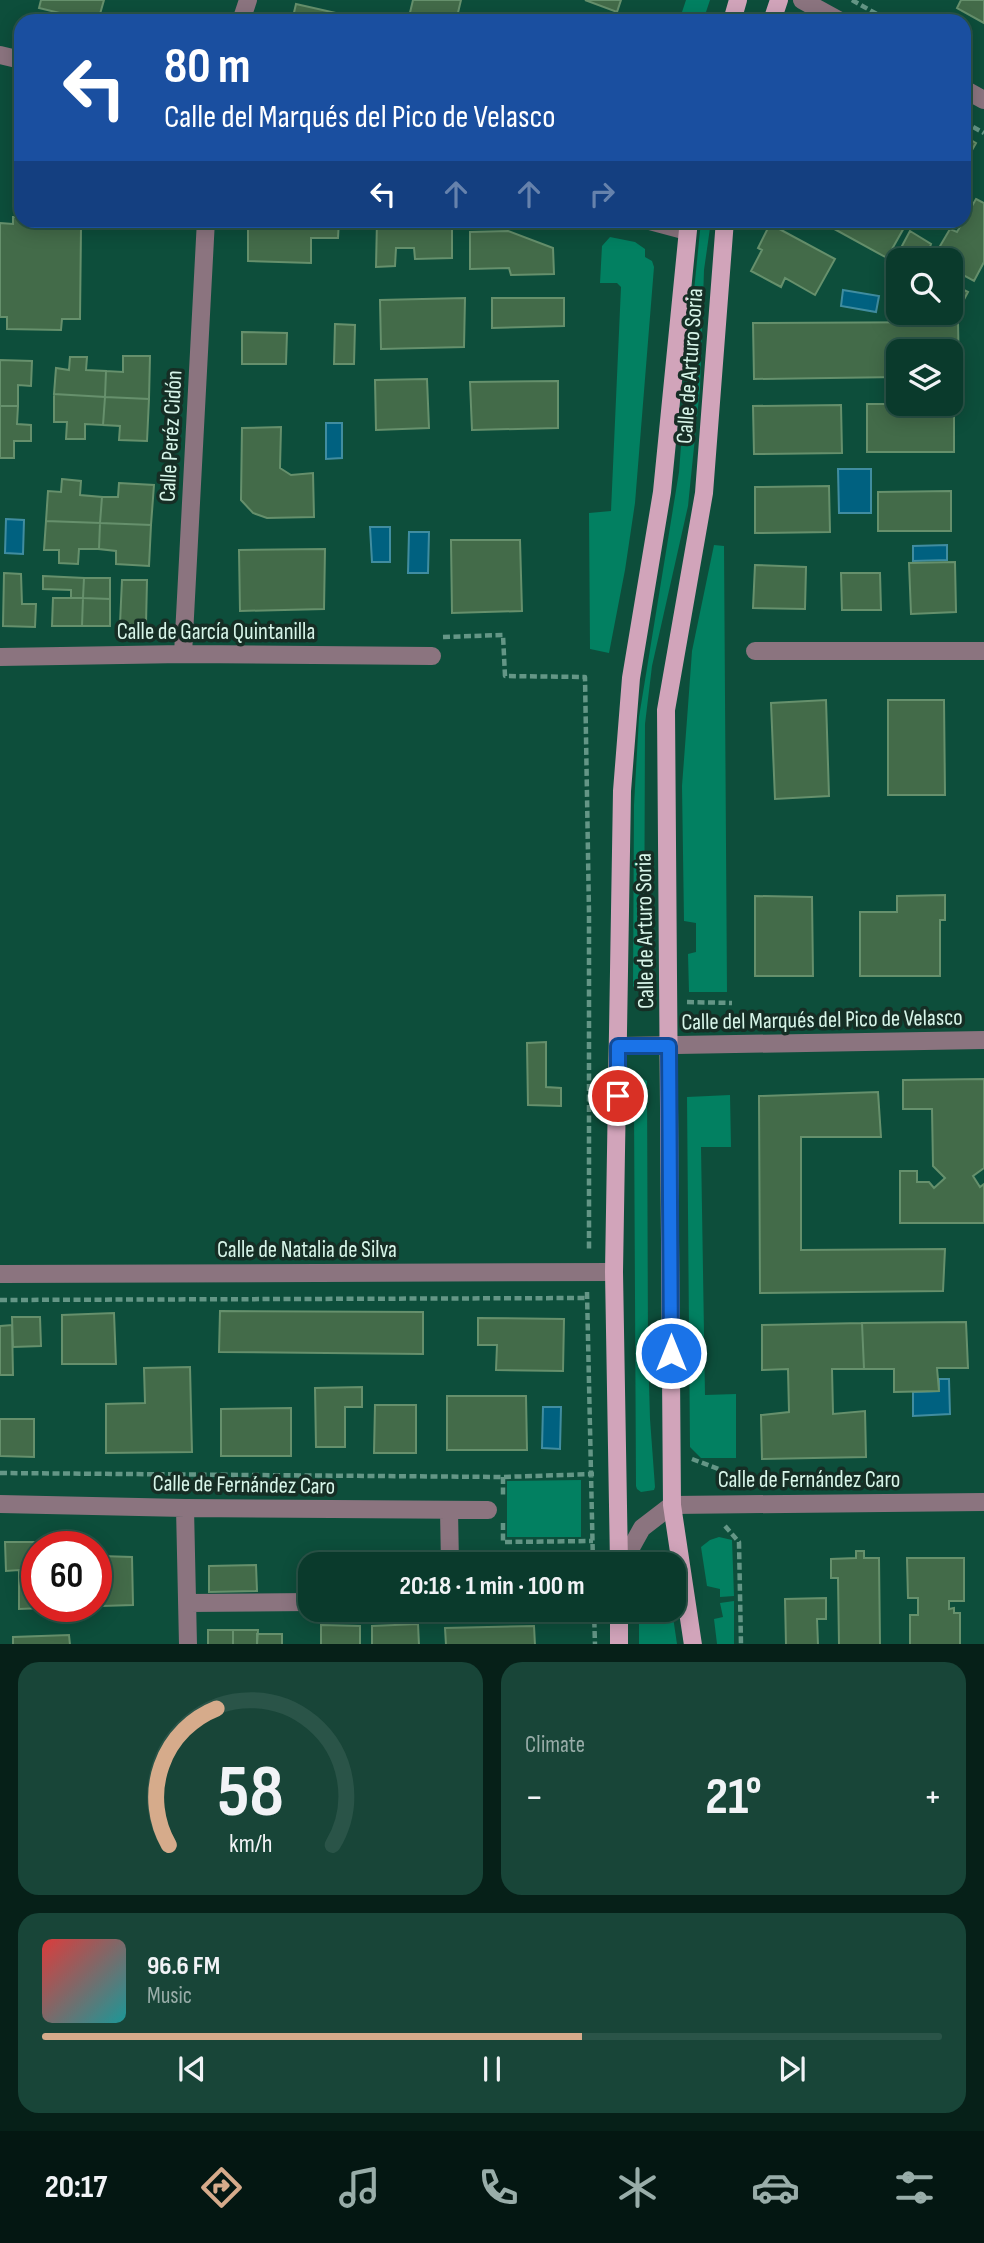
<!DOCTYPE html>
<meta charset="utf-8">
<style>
:root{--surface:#0a3a2c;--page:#184538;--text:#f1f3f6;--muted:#99ada9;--line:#2a5448;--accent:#d6ab8b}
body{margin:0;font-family:"Sofia Sans Condensed",sans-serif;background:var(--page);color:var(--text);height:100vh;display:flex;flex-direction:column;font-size:26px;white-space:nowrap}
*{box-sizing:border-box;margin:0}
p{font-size:23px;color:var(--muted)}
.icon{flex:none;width:38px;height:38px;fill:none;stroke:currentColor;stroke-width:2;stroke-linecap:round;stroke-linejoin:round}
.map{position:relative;height:1644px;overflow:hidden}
.drawer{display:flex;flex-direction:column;gap:18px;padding:18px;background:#062018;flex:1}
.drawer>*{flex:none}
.top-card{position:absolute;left:14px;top:14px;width:957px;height:214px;border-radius:21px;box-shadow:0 4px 18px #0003,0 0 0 2px var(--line);background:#1a4fa0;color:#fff;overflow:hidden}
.buttons{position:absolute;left:886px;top:248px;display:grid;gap:14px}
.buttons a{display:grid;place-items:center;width:77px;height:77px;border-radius:14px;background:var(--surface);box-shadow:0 4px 18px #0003,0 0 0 2px var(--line);font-size:35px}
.speed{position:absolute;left:21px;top:1531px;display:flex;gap:14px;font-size:35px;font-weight:700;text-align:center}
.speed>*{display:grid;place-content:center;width:91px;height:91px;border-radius:50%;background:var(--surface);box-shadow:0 4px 18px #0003,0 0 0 2px var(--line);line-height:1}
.speed .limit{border:10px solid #d22;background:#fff;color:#111}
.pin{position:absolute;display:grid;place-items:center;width:60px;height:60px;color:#fff;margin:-30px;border:4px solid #fff;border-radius:50%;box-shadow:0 2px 7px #0007}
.me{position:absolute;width:77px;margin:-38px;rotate:0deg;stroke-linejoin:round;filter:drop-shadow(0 0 5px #0008)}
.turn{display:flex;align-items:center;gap:24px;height:147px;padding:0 35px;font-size:32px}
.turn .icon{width:91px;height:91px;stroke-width:2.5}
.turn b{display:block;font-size:49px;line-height:60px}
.lanes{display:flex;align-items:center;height:66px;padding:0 35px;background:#0003;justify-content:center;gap:35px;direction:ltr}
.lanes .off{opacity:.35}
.big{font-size:52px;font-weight:700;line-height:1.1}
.drawer .tile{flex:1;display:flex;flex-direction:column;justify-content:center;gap:10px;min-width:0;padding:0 24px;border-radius:21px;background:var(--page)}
.drawer .dial{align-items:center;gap:0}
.dial svg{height:182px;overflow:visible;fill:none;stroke:var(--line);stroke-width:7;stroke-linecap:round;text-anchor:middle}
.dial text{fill:var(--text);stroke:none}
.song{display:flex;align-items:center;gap:21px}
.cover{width:84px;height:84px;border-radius:10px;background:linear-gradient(135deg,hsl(0 70% 55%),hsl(180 70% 35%))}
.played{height:7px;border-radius:4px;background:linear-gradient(90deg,var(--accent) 60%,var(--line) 60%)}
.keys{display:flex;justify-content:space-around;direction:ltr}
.heat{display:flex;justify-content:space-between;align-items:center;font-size:38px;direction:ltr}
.drawer .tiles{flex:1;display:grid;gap:18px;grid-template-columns:1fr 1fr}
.tile:last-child{grid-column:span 2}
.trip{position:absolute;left:298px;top:1552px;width:388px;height:70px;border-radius:21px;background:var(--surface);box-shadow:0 4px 18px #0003,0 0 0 2px var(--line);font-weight:700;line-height:70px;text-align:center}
.tab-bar{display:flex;height:112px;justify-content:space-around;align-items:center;background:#041712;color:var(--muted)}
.tab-bar .icon{width:49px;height:49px}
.tab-bar .selected{color:var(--accent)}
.tab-bar b{font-size:32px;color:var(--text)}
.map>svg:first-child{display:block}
</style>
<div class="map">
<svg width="984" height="1645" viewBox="0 0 984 1645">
<rect width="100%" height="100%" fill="#0d4e3b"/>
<path fill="#028061" d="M686,0H710L703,21H679Z
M701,221H711L704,270L700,388L688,506L652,666L645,724L644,988L641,992H636L633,986L634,805L639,717L679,472L689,341Z
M610,237L635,242L645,249V257L652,261L654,267L635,503L625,570L609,653L590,649L589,513L611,511L621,287L617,283H600L602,246Z
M714,545L724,546L727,992H689L688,954L696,952V923L684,921L682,786L688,706L692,651Z
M639,1077L647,1081L648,1349L650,1419L655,1487L654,1490L641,1492L637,1489L636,1486L634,1109V1082Z
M730,1095L731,1147H701L705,1395L736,1394V1458H701L690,1447L687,1097Z
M581,1480V1537H507V1481Z
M719,1537L732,1540L734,1596L720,1597V1589L707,1586L701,1547L710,1540Z
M734,1601V1644H717L714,1619L723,1617L720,1603Z
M639,1610H672L677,1644H639Z"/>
<path fill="#006180" stroke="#408da0" stroke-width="2" d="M843,290L879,296L876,312L841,306Z
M326,423H342V458L326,459Z
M838,469H871V513H839Z
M6,519L24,520L23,554L5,553Z
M370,527H390V562H372Z
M409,532H429L428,573H408Z
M947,545V560L913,561V546Z
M939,1379H949L950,1414L913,1416V1392L939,1391Z
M543,1407H561L560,1449L542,1448Z"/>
<path fill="#436b49" stroke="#66906c" stroke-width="2" d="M41,0H104L98,21H66L68,15L39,8Z
M413,0H461L456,21H408Z
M585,0H621L617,12Z
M961,0H984V23L957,8Z
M296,4L367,20V21H292Z
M964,136L976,143L964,164Z
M976,199L984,203V262L974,281L950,268V261H938L933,258L950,229L957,232Z
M13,217H21V220H70V227H81L80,319H62L61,330L7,329V317H0V223L13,224Z
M248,220H339L338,238H311V263L248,261Z
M377,220H452V258L415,259L414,248H396L395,266L376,267Z
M818,220H896L905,226L887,258Z
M770,224L835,259L815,295L785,278L781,287L751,271L762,250L758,248Z
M508,231L553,248L554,274L511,275L509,268L470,269V232Z
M910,231L931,244L925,261H898V277L888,272Z
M950,283L968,292L958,311L950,307Z
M465,298L464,347L381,349L380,300Z
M492,298H564V326L492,328Z
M958,322L959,376H950V352H898V377L754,379L753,323Z
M335,324L355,325L354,364H334Z
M242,332L287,333L286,364H242Z
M123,356H150L149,399L105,397L106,371L123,372Z
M70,357H87L86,370L106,371L105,397L54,394L56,368L69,370Z
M0,360L32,361L31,386L18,385V406H0Z
M427,379L429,428L376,430L375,380Z
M558,381V428L472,430L470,382Z
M54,394L105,397L103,425L85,424V439H66L67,422H54Z
M105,397L149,399L147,441L119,440L120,426L103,425Z
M867,404H954V452H867Z
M841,405L842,453L754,454L753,406Z
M0,406H18L17,424L31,425V441H14V458H0Z
M281,427L280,468L291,475L313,473L314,517L267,518L253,513L241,500L242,428Z
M62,479L81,481L80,495L102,497L100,523L46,521L48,491L61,492Z
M119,483L154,485L151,525L100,523L102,497H118Z
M829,486L830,532L755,533V487Z
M951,491V531H878V492Z
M46,521L100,523L99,549H79L78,564L59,563V550H44Z
M100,523L151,525L149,566L116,564V551L99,549Z
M451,540H520L522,611L452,613Z
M325,549L324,609L240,611L239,550Z
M955,562L956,612L911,614L909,563Z
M755,565L806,567L805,609L753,608Z
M4,573L21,574L22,604H36L35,627L3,626Z
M841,573H880L881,610H842Z
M43,576L84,578L83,598H71V590L43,589Z
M84,578H110V599L83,598Z
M122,580H147L146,625L120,624Z
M53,598H83L82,626H52Z
M83,598L110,599V626H82Z
M826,700L829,796L775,799L771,703Z
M888,700H944L945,795H888Z
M945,895V920H940V976H860V912H897V896Z
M755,896L812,897L813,976H755Z
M546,1042V1087L561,1088V1106L528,1105L527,1043Z
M984,1079V1168L973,1176L980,1187L984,1184V1223H900V1171H917V1182H929L934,1188L945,1178L933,1166L932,1109H903V1080Z
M878,1092L881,1137H801V1250L945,1249L943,1291L760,1293L759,1096Z
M220,1311L423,1312V1354L219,1352Z
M114,1313L116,1364H62V1315Z
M12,1317H40L41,1346L13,1347Z
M478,1318L564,1319L563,1371L496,1370L497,1345H478Z
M966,1322L968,1368H937L939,1391L894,1392V1369H864L862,1323Z
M862,1323L864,1369H832L833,1414L865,1411L866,1457L762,1459L761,1415L789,1412L788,1369L762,1370V1325Z
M12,1325L13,1375H0V1326Z
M190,1367L192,1452L106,1453V1404L145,1403L144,1368Z
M362,1387V1407H345V1447H316L315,1388Z
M447,1396H526L527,1450H447Z
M375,1405H416V1453H374Z
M291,1408V1456H221V1409Z
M0,1419H34V1457L0,1456Z
M5,1542H71V1547H37V1606L72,1607L19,1609V1570L6,1571Z
M856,1551H864V1558H879L880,1645H839L838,1578H831V1559L856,1558Z
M101,1556L132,1557L133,1605L102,1606Z
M907,1558H964V1601H949V1609L954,1608V1613H960V1645H910V1615H918V1598H908Z
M307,1561H359V1564H310V1589H307Z
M359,1561H411L412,1564H359Z
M542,1561V1564H483V1562Z
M256,1565L257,1591L209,1592V1566Z
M826,1598V1619H817L818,1645H786L785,1599Z
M418,1624L419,1645H372V1626Z
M321,1625L360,1626V1645H321Z
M534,1626L535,1645H446L445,1628Z
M208,1630H233V1645H208Z
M233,1630H258L257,1645H233Z
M257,1634H282V1645H257Z
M69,1635L70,1645H13V1637Z"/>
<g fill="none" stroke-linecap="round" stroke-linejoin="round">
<path stroke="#649686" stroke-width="4.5" stroke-dasharray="7 3.5" stroke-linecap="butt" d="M852,0L889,21
M964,122L984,133
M443,637L503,635L505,676L585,677L589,913V1252
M687,1002L732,1003
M587,1292L593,1564
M0,1300L587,1298
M692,1459L721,1470L720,1483
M0,1473L503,1477L594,1474
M503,1477V1497
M503,1523V1542L593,1541
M725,1526L739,1542L741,1645
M594,1610L595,1645"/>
<path stroke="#8b747f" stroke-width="18" d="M802,0L840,21
M241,21L248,0
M0,55L21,60
M964,89L984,100
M646,220L687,231
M755,651H984
M183,654L206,220
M0,657L183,654L432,656
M619,1046L984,1040
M0,1274L614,1272
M0,1504L185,1508L488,1510
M185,1508L188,1645
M449,1510L450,1564
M622,1564L642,1528L672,1505L984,1502
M188,1603L310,1602"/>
<path stroke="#d1a4ba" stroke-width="18" d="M732,21L738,0
M772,21L779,0
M619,1564L614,1272L622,791L631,678L662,492L689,220
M619,1645V1610
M693,1645L672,1505L666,710L704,493L725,220"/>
</g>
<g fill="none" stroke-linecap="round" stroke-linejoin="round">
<g stroke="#114b97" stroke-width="18">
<path id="route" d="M618,1096V1046H669L671,1353"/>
</g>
<use href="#route" stroke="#1a73e8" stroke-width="12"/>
</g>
<g text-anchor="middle" stroke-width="7" stroke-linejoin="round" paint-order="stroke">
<g font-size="23" fill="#d7f5e9" stroke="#162e25">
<text transform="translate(689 366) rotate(-86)" y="8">Calle de Arturo Soria</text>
<text transform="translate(170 436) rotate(-87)" y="8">Calle Peréz Cidón</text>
<text x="216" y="639">Calle de García Quintanilla</text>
<text transform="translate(644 931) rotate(-91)" y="8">Calle de Arturo Soria</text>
<text transform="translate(822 1019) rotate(-1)" y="8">Calle del Marqués del Pico de Velasco</text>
<text x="307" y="1257">Calle de Natalia de Silva</text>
<text x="809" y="1487">Calle de Fernández Caro</text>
<text transform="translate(244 1484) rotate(1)" y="8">Calle de Fernández Caro</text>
</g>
</g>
</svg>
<div class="buttons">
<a><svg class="icon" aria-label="search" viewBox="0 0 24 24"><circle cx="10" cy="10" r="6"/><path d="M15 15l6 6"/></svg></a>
<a><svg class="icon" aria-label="layers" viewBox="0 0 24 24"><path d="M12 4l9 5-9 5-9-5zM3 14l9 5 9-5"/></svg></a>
</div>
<div class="speed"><div class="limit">60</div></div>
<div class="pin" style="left:618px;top:1096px;background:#d93025"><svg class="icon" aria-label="arrive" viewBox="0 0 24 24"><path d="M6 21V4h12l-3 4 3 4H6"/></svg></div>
<svg class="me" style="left:671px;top:1353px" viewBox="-20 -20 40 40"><circle r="17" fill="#1a73e8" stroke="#fff" stroke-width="3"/><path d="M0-11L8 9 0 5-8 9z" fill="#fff"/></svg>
<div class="trip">20:18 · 1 min · 100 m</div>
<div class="top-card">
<div class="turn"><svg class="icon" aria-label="left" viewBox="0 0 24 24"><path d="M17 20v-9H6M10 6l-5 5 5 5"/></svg><div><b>80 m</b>Calle del Marqués del Pico de Velasco</div></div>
<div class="lanes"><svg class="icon" aria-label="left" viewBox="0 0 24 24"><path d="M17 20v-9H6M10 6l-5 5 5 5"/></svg><svg class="icon off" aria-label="ahead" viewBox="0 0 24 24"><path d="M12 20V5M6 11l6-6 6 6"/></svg><svg class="icon off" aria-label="ahead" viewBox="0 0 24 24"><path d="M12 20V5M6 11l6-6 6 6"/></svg><svg class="icon off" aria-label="right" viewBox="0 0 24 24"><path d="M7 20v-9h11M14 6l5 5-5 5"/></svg></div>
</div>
</div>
<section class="drawer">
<div class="tiles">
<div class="tile dial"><svg viewBox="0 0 100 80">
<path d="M14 69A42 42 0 1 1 86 69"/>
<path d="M14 69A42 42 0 0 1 35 9" stroke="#d6ab8b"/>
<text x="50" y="56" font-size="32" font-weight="700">58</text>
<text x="50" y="72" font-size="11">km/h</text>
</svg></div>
<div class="tile"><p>Climate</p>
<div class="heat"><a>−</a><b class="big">21°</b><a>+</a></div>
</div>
<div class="tile">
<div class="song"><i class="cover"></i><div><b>96.6 FM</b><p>Music</p></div></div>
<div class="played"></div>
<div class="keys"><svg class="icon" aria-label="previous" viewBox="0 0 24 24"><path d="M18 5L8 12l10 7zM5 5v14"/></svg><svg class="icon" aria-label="pause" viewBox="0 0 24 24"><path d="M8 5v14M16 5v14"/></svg><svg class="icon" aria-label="next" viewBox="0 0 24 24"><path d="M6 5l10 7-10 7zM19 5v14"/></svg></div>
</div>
</div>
</section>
<nav class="tab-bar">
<b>20:17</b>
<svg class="icon selected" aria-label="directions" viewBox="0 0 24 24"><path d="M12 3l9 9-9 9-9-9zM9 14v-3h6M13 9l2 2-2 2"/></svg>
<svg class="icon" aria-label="music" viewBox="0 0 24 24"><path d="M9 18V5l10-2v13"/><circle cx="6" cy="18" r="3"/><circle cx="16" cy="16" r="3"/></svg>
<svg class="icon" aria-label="phone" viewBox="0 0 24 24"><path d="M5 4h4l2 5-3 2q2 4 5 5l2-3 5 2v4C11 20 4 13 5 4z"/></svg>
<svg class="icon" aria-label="climate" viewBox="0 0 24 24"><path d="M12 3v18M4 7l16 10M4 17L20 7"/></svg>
<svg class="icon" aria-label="car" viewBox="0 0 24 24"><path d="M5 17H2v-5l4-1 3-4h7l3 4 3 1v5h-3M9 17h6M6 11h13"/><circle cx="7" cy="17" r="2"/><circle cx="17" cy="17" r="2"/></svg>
<svg class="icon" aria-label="filters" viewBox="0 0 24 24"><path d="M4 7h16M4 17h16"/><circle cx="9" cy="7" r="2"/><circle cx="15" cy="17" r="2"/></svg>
</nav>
